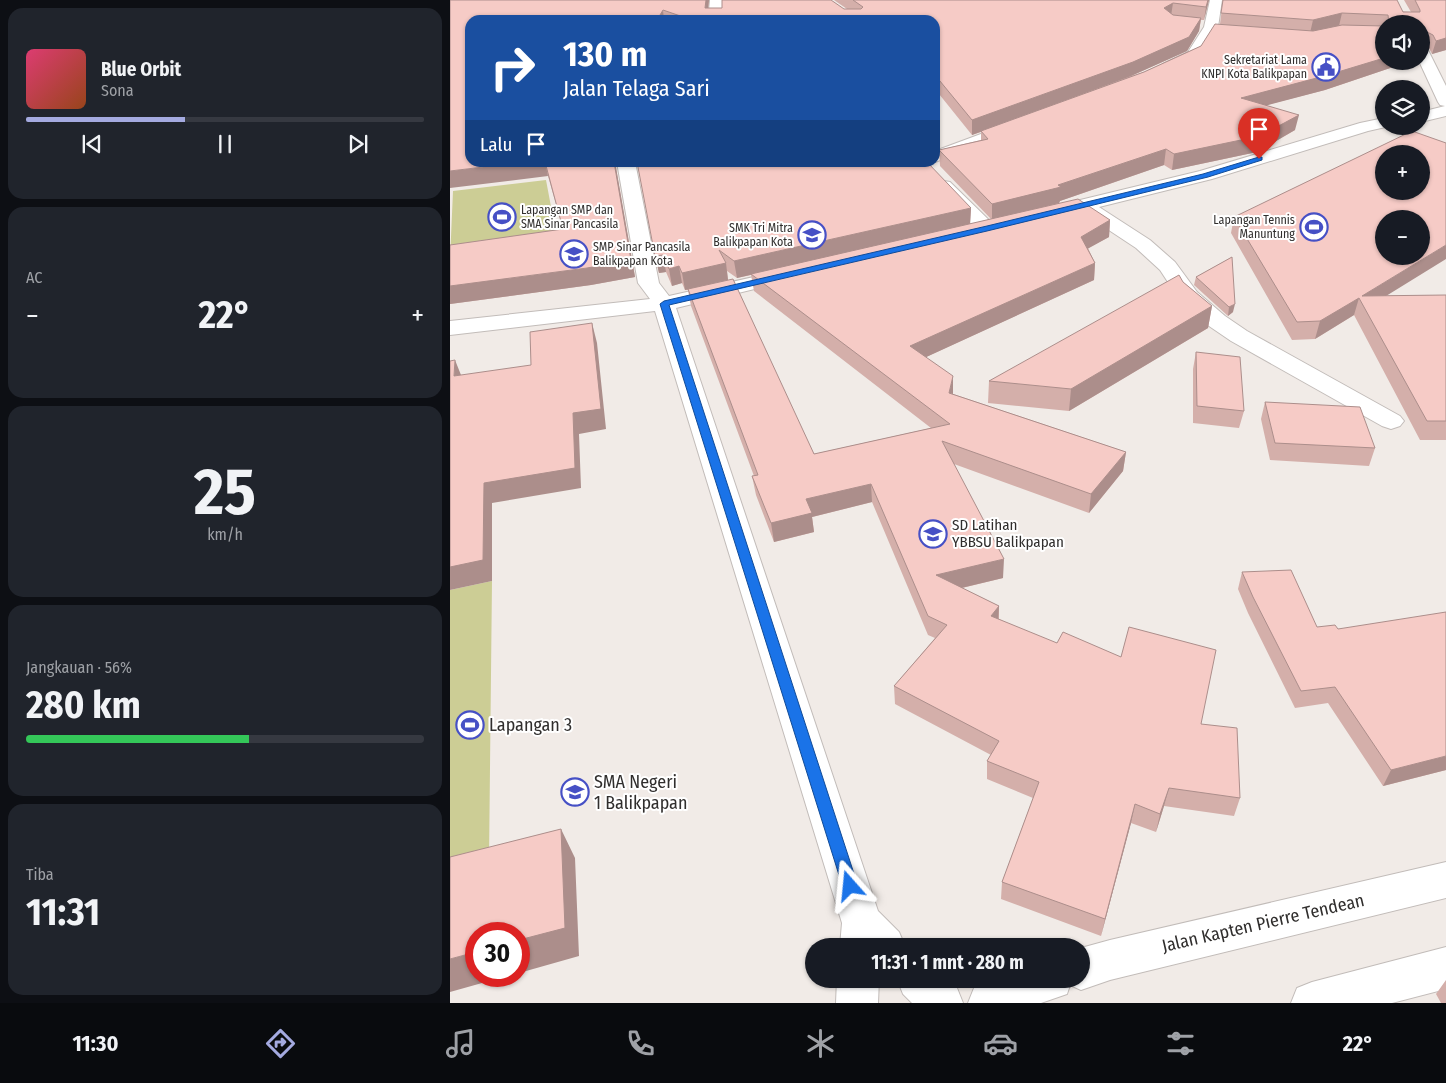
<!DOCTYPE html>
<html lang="id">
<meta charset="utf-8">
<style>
:root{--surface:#171b24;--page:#20242c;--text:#f1f3f6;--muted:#9ea1a6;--line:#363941;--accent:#a4aae0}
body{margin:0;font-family:"Fira Sans Condensed",sans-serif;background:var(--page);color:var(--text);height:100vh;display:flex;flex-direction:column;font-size:19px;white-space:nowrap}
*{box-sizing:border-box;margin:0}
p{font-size:16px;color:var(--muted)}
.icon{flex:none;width:28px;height:28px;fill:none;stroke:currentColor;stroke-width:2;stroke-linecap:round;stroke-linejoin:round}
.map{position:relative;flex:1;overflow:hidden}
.details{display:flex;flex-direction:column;gap:8px;padding:8px;background:#0d0f14;width:450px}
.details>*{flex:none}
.banner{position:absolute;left:15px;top:15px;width:475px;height:152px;border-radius:15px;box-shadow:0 1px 4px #0004;background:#1a4fa0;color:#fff;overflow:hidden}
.controls{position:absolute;left:925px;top:15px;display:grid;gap:10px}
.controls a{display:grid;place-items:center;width:55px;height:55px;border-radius:50%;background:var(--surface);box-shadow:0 1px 4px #0004;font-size:25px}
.speed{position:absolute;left:15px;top:922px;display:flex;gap:10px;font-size:25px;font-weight:700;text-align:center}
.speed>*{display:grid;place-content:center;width:65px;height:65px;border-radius:50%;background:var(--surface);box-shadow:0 1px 4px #0004;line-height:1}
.speed .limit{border:8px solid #d22;background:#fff;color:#111}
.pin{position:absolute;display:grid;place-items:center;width:42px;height:42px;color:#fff;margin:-51px -21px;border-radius:50% 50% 50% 0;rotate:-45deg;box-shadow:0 0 5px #0007}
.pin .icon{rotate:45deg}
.me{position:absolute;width:55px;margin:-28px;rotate:342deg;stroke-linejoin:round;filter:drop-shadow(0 0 4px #0008)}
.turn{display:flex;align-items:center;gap:18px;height:105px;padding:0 15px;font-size:22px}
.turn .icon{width:65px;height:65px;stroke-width:2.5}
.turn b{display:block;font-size:35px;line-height:42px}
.then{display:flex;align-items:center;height:48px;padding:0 15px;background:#0003;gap:10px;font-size:19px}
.big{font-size:38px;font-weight:700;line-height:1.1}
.details .tile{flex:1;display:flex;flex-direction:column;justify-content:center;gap:8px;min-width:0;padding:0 18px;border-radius:15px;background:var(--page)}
.details .dial{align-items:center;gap:0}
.dial b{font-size:65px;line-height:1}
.song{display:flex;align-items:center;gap:15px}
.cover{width:60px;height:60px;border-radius:8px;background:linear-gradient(135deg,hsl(340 70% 55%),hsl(20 70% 35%))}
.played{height:5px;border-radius:2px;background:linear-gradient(90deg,var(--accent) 40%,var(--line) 40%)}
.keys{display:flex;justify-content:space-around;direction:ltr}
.heat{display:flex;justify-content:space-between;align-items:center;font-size:28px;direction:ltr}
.charge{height:8px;border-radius:4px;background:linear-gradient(90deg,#34c759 56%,var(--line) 0)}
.trip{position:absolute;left:355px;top:938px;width:285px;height:50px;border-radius:25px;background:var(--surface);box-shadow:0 1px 4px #0004;font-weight:700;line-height:50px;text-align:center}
.menu{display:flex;height:80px;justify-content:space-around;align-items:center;background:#090b0e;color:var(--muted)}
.menu .icon{width:35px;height:35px}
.menu .selected{color:var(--accent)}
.menu b{font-size:22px;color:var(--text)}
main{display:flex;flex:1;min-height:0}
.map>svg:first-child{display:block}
</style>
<main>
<section class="details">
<div class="tile">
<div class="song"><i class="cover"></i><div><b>Blue Orbit</b><p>Sona</p></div></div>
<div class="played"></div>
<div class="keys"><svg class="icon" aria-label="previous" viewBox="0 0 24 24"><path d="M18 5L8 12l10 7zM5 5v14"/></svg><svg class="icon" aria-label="pause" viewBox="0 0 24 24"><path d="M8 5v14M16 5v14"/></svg><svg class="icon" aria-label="next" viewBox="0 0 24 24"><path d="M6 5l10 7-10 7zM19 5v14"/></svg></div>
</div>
<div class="tile"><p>AC</p>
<div class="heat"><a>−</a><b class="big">22°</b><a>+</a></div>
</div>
<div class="tile dial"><b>25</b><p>km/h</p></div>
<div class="tile"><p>Jangkauan · 56%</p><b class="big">280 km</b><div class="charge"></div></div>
<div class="tile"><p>Tiba</p><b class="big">11:31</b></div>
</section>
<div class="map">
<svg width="996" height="1003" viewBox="0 0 996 1003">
<rect width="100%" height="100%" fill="#f1ebe7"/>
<path fill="#cccd95" d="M96,180L108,244L0,260L3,191Z
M42,581L39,861L0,871V590Z"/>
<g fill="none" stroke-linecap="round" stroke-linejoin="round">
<g stroke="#c2bcb9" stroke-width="2">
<path id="street" d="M260,0H272V20H258Z
M760,0H772L768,27L750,55L748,58L723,70H713L711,67L713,64L738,52L754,27Z
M971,46L978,50L996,86V116L971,122V112L995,106L990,105L988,102L969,61H971Z
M934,118V126H940L918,131L762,179L649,207L700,240L725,262L747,292L775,316L797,331L950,416L954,421L950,426L941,429L932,426L781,341L759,326L731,302L710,270L686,248L630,211L600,219L593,217L590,213L593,209L750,171L910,123Z
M566,121L572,123L574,126L572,129L485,162V151Z
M167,162H185L209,283L219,296L339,269L346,271L349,275L346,279L226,308L428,911L449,932L455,946H390L392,923L205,311L0,335V321L200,299L188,283Z
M494,181L500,182L544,225L547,229L544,233L537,235L530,233L488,190L485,186L488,182Z
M387,979H429L428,1003H386Z
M447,979H497L507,988L513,1003H462L453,994Z"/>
</g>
<g stroke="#c2bcb9" stroke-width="2">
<path id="secondary" d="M996,862V898L660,980L631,990L620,985L617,994L591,1003H518L524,988L545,979H631V948L660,940Z
M996,947V989L942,1003H841L847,988L862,982Z"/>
</g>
<use href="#street" fill="#fff" fill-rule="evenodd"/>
<use href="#secondary" fill="#fff" fill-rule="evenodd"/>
</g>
<path fill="#d4afaa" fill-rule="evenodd" d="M0,0H259L258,8L397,9L384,0H759L754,20H751L749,31L737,51L681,76L694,72L751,46L770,24L773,0L961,12L954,0H996V50L982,54L979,48L973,45L971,51V24H934V61H961L875,90L816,105L845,130L807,152L722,170L714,165L610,201L609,203L660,220L659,237L638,248L645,263L644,280L476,357L503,394L676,452L673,471L639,513L504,464L553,578L512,588L549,606V619L751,724L790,798L784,816L714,806L706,832L681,823L651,936L551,899L552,882L583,798L537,779V761L541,755L445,704L444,686L485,638L478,635L422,502L362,517L364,532L324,542L306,495L302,476H304L241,306L238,290H235L232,283L222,286L216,272L209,273L187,162L521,208L520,224L541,219L490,166L489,150L531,140V132L522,135L485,89V20H20L165,162L185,277L141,285L0,304V245L113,229L98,176ZM277,271L287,278L301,275L304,291L481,428L364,454L278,280Z
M784,217L936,296L996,295V440H970L904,315L865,339L842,340L781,233Z
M782,257L783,312L778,316L744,285L746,277Z
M733,282L762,306L758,328L619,411L538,403L539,381Z
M746,352L794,411L789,428L743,423V369Z
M815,402L925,448L919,466L820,460L811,419Z
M792,572L867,627L888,629L996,770L933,786L878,703L845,708L798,613L788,589Z
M996,980V1003H991L986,994Z"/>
<path fill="#ac8e8b" d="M256,0H259L257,20L255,8Z
M758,0H759L754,20L756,7Z
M723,3L721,16L714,8Z
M213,10L214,20H207Z
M892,13L889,26L860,33L863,20Z
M751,18L749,31L737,51L681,76L522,135V120Z
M996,38V50L982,54L986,41Z
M934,58V61H961L875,90L788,113L791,98Z
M849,115L845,130L807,152L722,170L724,154Z
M716,149L714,165L610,201L609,203L542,220V204L608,185Z
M75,162H95L98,176L0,188V171Z
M164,162H165L185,277L141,285L0,304V286L137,268Z
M521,208L520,225L287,278L284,261Z
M660,220L659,237L630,253L631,237Z
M996,245V259L915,309L912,296Z
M213,255L216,272L209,273L205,256Z
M276,263L278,280L235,290L232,273Z
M645,263L644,280L461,364L460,346Z
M229,266L232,283L222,286L219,269Z
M909,298L904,315L865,339L870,321Z
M785,304L783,312L778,316L779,307Z
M762,306L758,328L619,411L621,389Z
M142,323L147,343L156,429L129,434L131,488L42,503V581L0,590V567L34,483L123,413Z
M5,360L13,380L4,376Z
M503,376V394L499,393Z
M676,452L673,471L639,513L641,494Z
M421,484L422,502L362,517L364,532L324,542L321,523L356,499Z
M554,559L553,578L486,594V575Z
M549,606L548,624L541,616Z
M996,756V770L933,786L941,770Z
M719,788L714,806L706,832L710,814Z
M685,804L681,823L651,936L655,919Z
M111,829L125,858L129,956L69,973V940Z
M26,952V976H57L0,992V959Z"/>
<path fill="#f6cbc6" stroke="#ac8e8b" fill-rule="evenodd" d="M0,0H256L255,8H272V0H381L394,9H411L413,7L403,0H758L756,7L723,3L714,8L723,15L751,18L739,37L683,62L522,120L485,75V20H242L213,10L207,20H20V162H75L0,171Z
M773,0H947L953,12H970V10L965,0H996V38L986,41L983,35L975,31L973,45L971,46V24H939L938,15L892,13L863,20L771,13Z
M765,24L863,31L892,25L934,26V58L878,75L791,98L849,115L810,136L724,154L716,149L608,185L611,187L542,204L489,150L538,139L531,131L694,72L751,46Z
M962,131L996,143V245L912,296L996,295V421H977L909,298L870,321L847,322L784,217ZM934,154H971V191H934ZM934,219H971V256H934Z
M95,162H164L181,260L137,268L0,286V245L113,229Z
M187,162H477L521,208L284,261L269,250L276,263L232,273L229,266L219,269L213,255L205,256Z
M628,199L660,220L631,237L645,263L460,346L503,376L499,393L676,452L641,494L492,441L554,559L486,575L549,606L541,616L607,643L613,632L671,657L679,627L766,650L751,724L787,728L790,798L719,788L710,814L685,804L655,919L552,882L589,782L537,761L549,741L444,686L497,625L478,616L421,484L356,499L362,513L321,523L302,476L308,475L238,289L283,279L364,454L500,424L301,274Z
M782,257L785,304L779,307L746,277Z
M729,275L733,282L762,306L621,389L539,381Z
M142,323L151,409L123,413L125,468L34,483L33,560L0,567V361L5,360L4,376L81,365L80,332Z
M746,352L790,357L794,411L747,406Z
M815,402L910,407L925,448L825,443Z
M841,570L867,627L885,625L888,629L996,612V756L941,770L885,687L851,691L803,597L792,572Z
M111,829L115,928L69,940V934H26V952L0,959V857Z"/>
<path fill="#1a73e8" stroke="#114b97" d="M809,157H812V160L758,177L537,231L219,305L408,886L405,891L400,893L394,891L210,304L214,301L537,226L753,174Z"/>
<defs>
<g id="civic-ring" transform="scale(1.4375)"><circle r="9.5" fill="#fff" stroke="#4650c5" stroke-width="1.5"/><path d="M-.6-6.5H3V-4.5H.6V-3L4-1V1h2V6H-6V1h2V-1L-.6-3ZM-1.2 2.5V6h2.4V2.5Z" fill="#4650c5"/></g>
<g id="stadium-ring" transform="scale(1.4375)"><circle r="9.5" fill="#fff" stroke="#4650c5" stroke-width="1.5"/><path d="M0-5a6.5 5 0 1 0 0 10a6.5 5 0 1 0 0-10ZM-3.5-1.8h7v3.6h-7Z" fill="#4650c5"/></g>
<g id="school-ring" transform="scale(1.4375)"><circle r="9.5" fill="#fff" stroke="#4650c5" stroke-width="1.5"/><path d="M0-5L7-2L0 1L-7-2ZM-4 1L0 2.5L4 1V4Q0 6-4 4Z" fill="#4650c5"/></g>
</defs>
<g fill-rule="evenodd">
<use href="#civic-ring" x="876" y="67"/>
<use href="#stadium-ring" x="52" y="217"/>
<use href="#stadium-ring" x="864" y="227"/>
<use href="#school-ring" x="362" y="235"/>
<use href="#school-ring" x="124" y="254"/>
<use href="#school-ring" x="483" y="534"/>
<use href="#stadium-ring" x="20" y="725"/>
<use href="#school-ring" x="125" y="792"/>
</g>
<g text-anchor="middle" stroke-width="4" stroke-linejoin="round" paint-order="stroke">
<g font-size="12" fill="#302e2d" stroke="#fff" text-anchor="end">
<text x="857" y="64">Sekretariat Lama<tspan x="857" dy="14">KNPI Kota Balikpapan</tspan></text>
<text x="71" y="214" text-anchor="start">Lapangan SMP dan<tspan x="71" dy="14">SMA Sinar Pancasila</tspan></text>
<text x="845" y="224">Lapangan Tennis<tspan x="845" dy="14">Manuntung</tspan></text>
<text x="343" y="232">SMK Tri Mitra<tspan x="343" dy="14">Balikpapan Kota</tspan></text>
<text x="143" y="251" text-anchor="start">SMP Sinar Pancasila<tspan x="143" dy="14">Balikpapan Kota</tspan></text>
</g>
<g font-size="15" fill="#302e2d" stroke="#fff" text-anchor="start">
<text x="502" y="530">SD Latihan<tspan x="502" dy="17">YBBSU Balikpapan</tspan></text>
</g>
<g font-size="18" fill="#302e2d" stroke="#fff" text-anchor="start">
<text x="39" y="731">Lapangan 3</text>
<text x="144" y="788">SMA Negeri<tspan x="144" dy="21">1 Balikpapan</tspan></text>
</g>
<g font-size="18" fill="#302e2d" stroke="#fff">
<text transform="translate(813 923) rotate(-13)" y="6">Jalan Kapten Pierre Tendean</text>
</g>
</g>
</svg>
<div class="controls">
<a><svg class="icon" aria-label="sound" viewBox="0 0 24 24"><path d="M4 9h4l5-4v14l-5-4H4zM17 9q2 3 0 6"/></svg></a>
<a><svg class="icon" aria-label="layers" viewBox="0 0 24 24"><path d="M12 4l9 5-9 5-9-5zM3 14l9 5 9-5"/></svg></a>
<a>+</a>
<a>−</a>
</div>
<div class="speed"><div class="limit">30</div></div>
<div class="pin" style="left:809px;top:159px;background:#d93025"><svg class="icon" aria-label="arrive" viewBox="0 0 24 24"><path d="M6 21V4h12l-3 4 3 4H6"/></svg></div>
<svg class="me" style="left:400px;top:886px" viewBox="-20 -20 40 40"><path d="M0-17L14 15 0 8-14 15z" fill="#1a73e8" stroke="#fff" stroke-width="4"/></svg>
<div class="trip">11:31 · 1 mnt · 280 m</div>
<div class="banner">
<div class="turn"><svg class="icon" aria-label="right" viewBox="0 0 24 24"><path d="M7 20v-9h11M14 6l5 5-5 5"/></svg><div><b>130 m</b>Jalan Telaga Sari</div></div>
<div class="then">Lalu<svg class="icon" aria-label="arrive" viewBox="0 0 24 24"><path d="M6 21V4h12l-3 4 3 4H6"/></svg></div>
</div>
</div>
</main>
<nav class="menu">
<b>11:30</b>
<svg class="icon selected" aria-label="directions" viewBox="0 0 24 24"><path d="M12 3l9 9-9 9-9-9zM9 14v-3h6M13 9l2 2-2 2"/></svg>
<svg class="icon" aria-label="music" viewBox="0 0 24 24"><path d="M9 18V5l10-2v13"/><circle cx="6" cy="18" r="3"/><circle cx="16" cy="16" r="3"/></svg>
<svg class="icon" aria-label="phone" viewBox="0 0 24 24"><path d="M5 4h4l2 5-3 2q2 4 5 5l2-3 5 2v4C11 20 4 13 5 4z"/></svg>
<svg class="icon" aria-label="climate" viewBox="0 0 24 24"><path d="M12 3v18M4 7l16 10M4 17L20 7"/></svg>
<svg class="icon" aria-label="car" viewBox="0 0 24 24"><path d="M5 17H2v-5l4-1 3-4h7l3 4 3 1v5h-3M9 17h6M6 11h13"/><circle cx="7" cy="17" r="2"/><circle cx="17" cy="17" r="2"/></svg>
<svg class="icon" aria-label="filters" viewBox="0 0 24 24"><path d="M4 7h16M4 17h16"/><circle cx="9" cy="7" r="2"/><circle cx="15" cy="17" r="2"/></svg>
<b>22°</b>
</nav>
